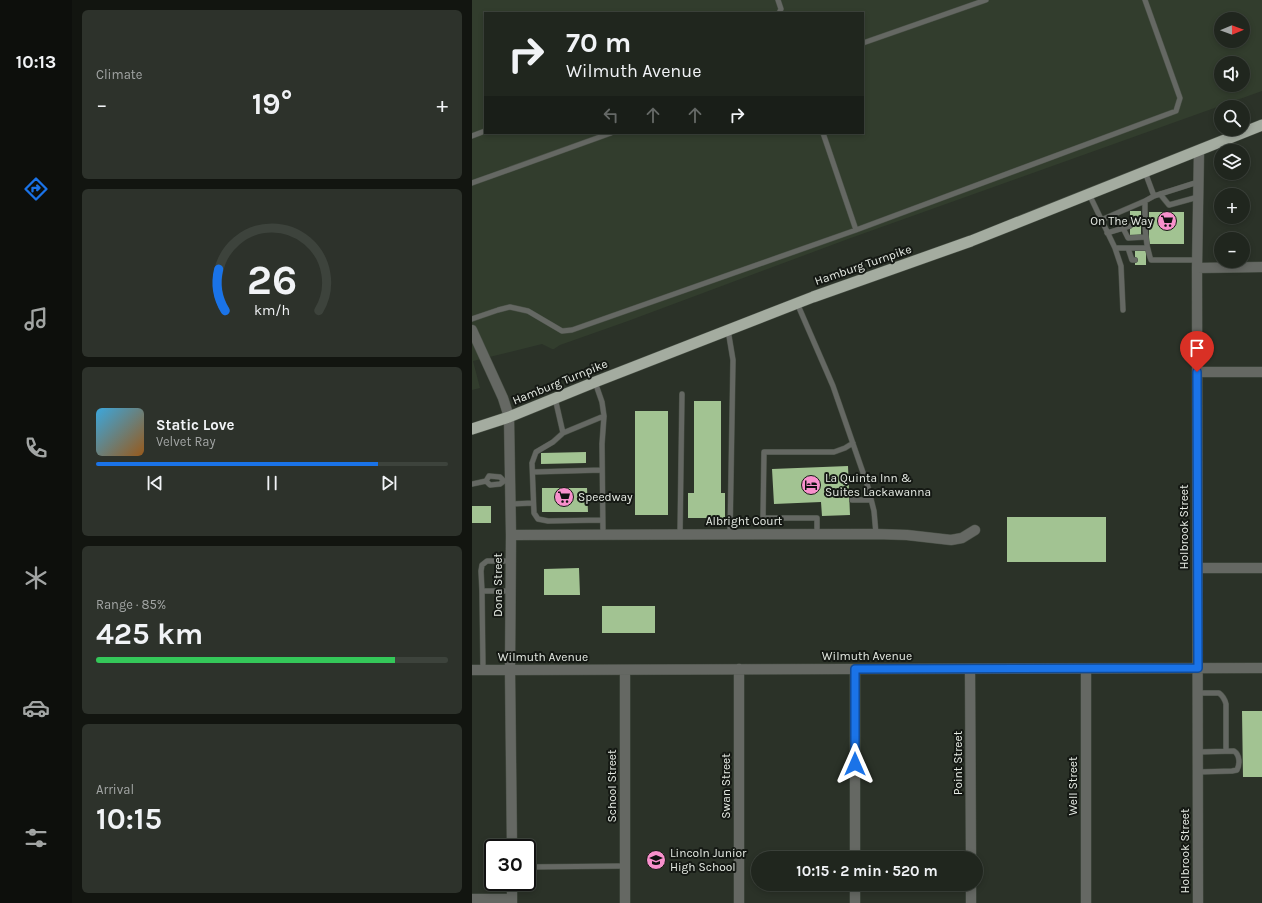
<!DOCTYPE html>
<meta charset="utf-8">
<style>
:root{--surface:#20261e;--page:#2d322b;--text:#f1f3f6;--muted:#a2a5a4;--line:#3d433c;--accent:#1a73e8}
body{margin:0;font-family:Karla,sans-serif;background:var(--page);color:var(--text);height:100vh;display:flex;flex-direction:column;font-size:15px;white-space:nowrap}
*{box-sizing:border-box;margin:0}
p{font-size:13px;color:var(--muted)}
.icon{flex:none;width:22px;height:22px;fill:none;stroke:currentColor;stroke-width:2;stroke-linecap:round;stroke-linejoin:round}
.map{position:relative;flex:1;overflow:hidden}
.drawer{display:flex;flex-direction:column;gap:10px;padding:10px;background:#121510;width:400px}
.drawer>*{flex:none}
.top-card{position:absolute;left:12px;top:12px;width:380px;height:122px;border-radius:0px;box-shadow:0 2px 6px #0003,0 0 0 1px var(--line);background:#20261e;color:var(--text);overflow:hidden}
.needle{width:26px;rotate:89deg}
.tools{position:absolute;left:742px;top:12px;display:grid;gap:8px}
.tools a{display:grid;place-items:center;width:36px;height:36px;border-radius:50%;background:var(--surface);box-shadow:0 2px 6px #0003,0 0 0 1px var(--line);font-size:20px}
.speed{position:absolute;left:12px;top:839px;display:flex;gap:8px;font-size:20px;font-weight:700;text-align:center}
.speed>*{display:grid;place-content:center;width:52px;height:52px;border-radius:50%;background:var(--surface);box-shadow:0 2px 6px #0003,0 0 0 1px var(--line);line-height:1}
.speed .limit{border:2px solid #111;border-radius:6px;background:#fff;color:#111}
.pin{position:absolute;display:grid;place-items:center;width:34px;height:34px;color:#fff;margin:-41px -17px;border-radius:50% 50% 50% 0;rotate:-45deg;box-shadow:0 0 4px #0007}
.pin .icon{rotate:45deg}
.me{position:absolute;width:44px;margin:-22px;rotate:0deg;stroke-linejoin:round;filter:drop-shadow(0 0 3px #0008)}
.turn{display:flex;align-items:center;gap:14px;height:84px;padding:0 16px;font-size:18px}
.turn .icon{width:52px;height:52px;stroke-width:2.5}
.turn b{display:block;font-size:28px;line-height:34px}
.lanes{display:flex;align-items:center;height:38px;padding:0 16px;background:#0003;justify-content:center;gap:20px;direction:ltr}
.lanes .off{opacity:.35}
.big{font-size:30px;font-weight:700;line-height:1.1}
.drawer .tile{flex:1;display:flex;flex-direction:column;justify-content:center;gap:6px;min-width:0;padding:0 14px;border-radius:6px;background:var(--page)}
.drawer .dial{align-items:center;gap:0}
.dial svg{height:104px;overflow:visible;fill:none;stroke:var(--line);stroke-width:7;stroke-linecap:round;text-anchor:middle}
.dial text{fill:var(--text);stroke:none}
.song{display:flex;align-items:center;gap:12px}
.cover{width:48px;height:48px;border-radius:6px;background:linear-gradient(135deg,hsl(200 70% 55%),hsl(30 70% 35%))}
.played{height:4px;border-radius:2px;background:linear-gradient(90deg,var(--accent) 80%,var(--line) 80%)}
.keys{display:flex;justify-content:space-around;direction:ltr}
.heat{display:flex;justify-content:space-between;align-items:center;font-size:22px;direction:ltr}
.charge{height:6px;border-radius:3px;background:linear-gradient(90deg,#34c759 85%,var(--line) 0)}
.trip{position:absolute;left:279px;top:851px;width:232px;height:40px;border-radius:20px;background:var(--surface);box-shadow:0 2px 6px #0003,0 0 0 1px var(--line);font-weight:700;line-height:40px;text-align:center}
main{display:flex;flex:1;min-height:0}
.tabs{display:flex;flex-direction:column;width:72px;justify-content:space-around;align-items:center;background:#0d0f0c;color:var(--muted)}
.tabs .icon{width:28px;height:28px}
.tabs .selected{color:var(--accent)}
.tabs b{font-size:18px;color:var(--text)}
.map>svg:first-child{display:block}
</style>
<main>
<nav class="tabs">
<b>10:13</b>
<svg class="icon selected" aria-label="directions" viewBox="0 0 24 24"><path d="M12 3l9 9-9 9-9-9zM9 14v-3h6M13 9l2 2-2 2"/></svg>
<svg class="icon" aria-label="music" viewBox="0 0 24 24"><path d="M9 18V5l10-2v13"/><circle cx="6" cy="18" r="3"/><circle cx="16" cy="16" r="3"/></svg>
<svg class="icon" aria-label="phone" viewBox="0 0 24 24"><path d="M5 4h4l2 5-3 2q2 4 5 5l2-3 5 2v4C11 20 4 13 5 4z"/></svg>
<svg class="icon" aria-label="climate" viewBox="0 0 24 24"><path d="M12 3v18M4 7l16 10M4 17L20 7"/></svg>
<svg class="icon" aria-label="car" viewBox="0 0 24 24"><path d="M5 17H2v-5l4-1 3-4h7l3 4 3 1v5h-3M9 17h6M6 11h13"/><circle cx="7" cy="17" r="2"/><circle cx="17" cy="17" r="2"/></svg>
<svg class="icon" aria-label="filters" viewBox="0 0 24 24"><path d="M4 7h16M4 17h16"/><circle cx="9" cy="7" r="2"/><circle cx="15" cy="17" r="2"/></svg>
</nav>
<section class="drawer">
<div class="tile"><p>Climate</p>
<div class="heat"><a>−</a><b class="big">19°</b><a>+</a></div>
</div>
<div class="tile dial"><svg viewBox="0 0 100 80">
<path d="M14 69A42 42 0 1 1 86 69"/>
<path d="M14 69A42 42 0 0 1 9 37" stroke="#1a73e8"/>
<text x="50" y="56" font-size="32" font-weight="700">26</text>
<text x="50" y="72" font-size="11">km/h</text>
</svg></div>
<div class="tile">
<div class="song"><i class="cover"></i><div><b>Static Love</b><p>Velvet Ray</p></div></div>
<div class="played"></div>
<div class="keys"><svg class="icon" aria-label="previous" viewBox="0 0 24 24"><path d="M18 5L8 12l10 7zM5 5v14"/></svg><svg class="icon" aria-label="pause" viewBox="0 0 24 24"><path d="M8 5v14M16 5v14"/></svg><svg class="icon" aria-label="next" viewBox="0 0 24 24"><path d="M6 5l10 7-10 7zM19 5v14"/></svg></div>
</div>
<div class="tile"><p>Range · 85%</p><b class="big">425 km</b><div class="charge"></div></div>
<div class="tile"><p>Arrival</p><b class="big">10:15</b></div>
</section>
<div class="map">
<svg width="790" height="903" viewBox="0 0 790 903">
<rect width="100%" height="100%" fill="#2b3228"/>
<path fill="#323d2d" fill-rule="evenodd" d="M0,0H790V91L376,239L156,321L88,345L82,349H80L70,344L1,361L8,388L0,390ZM13,13H391V133H13ZM749,19H771V41H749ZM749,63H771V85H749Z"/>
<path fill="#a2c392" d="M658,211H669V235H658Z
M677,212H712V244H677Z
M663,251H674V265H663Z
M222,401H249V493H253V518H216V493H222Z
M163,411H196V515H163Z
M114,452V463L69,464V453Z
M376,466L378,515L350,516L349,502L302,504L300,469Z
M70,488H115L116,512H70Z
M0,506H19V523H0Z
M535,517H634V562H535Z
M107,568L108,595H72V569Z
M130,606H183V633H130Z
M770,711H790V777H771Z"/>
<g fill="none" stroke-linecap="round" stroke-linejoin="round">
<g stroke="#495046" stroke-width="6">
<path id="service" d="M306,0L309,9L307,13
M391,43L514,0
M0,136L13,131
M673,172L682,196
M0,183L139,133
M617,194L643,248H675
M688,194L697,205L726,197
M673,201C673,221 672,241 679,260H725
M629,220L673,201L682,196L726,182
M651,228L656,238L674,237
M384,230L704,111L708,98L673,0
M635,233L658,226
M643,248L649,266L651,310
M656,248L660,260H663
M325,303L361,386L396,487L402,511L404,534
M0,319L26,310L38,307L56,311L90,331L100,330L384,230L351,133
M256,330L261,360L258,535
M123,382L130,402L132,416L130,444L131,535
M83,398L91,433L81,442L64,452L60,463L62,513L66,519L76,521L130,520
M91,433L132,416
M61,472L130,470
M32,481L28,484L18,485L14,481L17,476L28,477L32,481H38
M0,484L14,481
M380,500H399
M39,504L61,503
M208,534L210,394
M345,534V518H291L292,452H362L373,448L381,443
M10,591L9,571L10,565L15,561H39
M11,670L10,591H39
M726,693H747C751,696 753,700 754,704V751
M726,752L762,751C768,755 768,764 765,770L760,771L726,772
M55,867L153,866"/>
</g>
<g stroke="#495046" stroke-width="11">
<path id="minor" d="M725,268L790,267
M0,330L31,398L37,417L39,535L38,670L40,848
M725,372H790
M39,535L404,534L435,535L479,540L490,538L503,530
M726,568H790
M267,669V903
M498,669L499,858
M0,670L790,668
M153,670V903
M383,858V669
M40,882V903
M499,884V903
M0,899H40
M383,903V884
M614,903V669
M726,903L725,268L727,151"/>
</g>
<g stroke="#495046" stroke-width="12">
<path id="trunk" d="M0,429L37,417L123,382L341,297L499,241L790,125"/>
</g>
<use href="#service" stroke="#656863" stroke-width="5"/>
<use href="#minor" stroke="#656863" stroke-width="10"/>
<use href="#trunk" stroke="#a4aca0" stroke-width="11"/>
</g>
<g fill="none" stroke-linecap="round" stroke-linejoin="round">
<g stroke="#114b97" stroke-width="10">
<path id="route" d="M383,764V669L726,668L725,372"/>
</g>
<use href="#route" stroke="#1a73e8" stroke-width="7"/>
</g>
<defs>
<g id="supermarket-disc" transform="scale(1)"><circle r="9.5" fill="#f890cc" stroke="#151914"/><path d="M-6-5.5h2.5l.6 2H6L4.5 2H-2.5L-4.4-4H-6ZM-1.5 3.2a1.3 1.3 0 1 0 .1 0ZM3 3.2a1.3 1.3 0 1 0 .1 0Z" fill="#111"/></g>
<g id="hotel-disc" transform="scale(1)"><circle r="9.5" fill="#f890cc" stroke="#151914"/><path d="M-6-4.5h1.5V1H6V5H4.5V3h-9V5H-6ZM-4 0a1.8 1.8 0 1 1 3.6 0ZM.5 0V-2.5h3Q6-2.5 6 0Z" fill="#111"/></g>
<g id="school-disc" transform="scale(1)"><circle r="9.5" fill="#f890cc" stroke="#151914"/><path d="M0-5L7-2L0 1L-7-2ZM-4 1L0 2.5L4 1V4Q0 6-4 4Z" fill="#111"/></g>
</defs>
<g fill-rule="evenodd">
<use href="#supermarket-disc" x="695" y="221"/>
<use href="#hotel-disc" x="339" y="485"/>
<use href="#supermarket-disc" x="92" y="497"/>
<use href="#school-disc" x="184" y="860"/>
</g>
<g text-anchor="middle" stroke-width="4" stroke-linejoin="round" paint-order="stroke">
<g font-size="12" fill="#e6ebe4" stroke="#151914" text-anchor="start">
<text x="681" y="225" text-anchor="end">On The Way</text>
<text x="353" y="482">La Quinta Inn &amp;<tspan x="353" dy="14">Suites Lackawanna</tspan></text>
<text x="106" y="501">Speedway</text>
<text x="198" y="857">Lincoln Junior<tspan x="198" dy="14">High School</tspan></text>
</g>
<g font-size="12" fill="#e6ebe4" stroke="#151914">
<text transform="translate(391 265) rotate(-19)" y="4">Hamburg Turnpike</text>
<text transform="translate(88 382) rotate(-22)" y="4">Hamburg Turnpike</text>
<text x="272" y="525">Albright Court</text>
<text transform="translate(712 527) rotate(-90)" y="4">Holbrook Street</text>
<text transform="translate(26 585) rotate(-90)" y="4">Dona Street</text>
<text x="395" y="660">Wilmuth Avenue</text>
<text x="71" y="661">Wilmuth Avenue</text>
<text transform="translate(486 763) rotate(-90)" y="4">Point Street</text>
<text transform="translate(140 786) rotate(-90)" y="4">School Street</text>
<text transform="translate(254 786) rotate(-90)" y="4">Swan Street</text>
<text transform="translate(601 786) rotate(-90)" y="4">Well Street</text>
<text transform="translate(713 851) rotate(-90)" y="4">Holbrook Street</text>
</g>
</g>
</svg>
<div class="tools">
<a><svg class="needle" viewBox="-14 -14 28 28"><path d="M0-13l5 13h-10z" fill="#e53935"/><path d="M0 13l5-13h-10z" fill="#a2a5a4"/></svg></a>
<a><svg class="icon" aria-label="sound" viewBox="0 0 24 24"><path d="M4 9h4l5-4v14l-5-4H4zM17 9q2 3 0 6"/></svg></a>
<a><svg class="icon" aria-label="search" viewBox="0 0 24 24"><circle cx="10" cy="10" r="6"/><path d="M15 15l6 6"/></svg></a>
<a><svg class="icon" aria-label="layers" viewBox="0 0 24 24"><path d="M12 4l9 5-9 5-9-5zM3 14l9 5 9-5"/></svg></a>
<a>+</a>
<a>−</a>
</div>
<div class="speed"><div class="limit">30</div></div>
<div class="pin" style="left:725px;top:372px;background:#d93025"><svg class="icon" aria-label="arrive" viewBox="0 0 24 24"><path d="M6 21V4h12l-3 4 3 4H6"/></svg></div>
<svg class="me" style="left:383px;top:764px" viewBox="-20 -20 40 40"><path d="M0-17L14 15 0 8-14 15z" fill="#1a73e8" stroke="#fff" stroke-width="4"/></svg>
<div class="trip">10:15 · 2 min · 520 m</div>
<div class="top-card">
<div class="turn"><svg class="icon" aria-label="right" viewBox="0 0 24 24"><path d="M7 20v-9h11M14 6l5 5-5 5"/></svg><div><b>70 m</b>Wilmuth Avenue</div></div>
<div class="lanes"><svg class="icon off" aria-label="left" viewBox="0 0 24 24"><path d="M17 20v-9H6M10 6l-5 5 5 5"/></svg><svg class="icon off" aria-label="ahead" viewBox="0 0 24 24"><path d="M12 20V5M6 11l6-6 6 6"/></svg><svg class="icon off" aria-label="ahead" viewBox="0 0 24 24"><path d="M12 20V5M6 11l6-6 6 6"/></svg><svg class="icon" aria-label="right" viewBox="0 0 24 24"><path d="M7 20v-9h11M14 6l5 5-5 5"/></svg></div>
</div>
</div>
</main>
